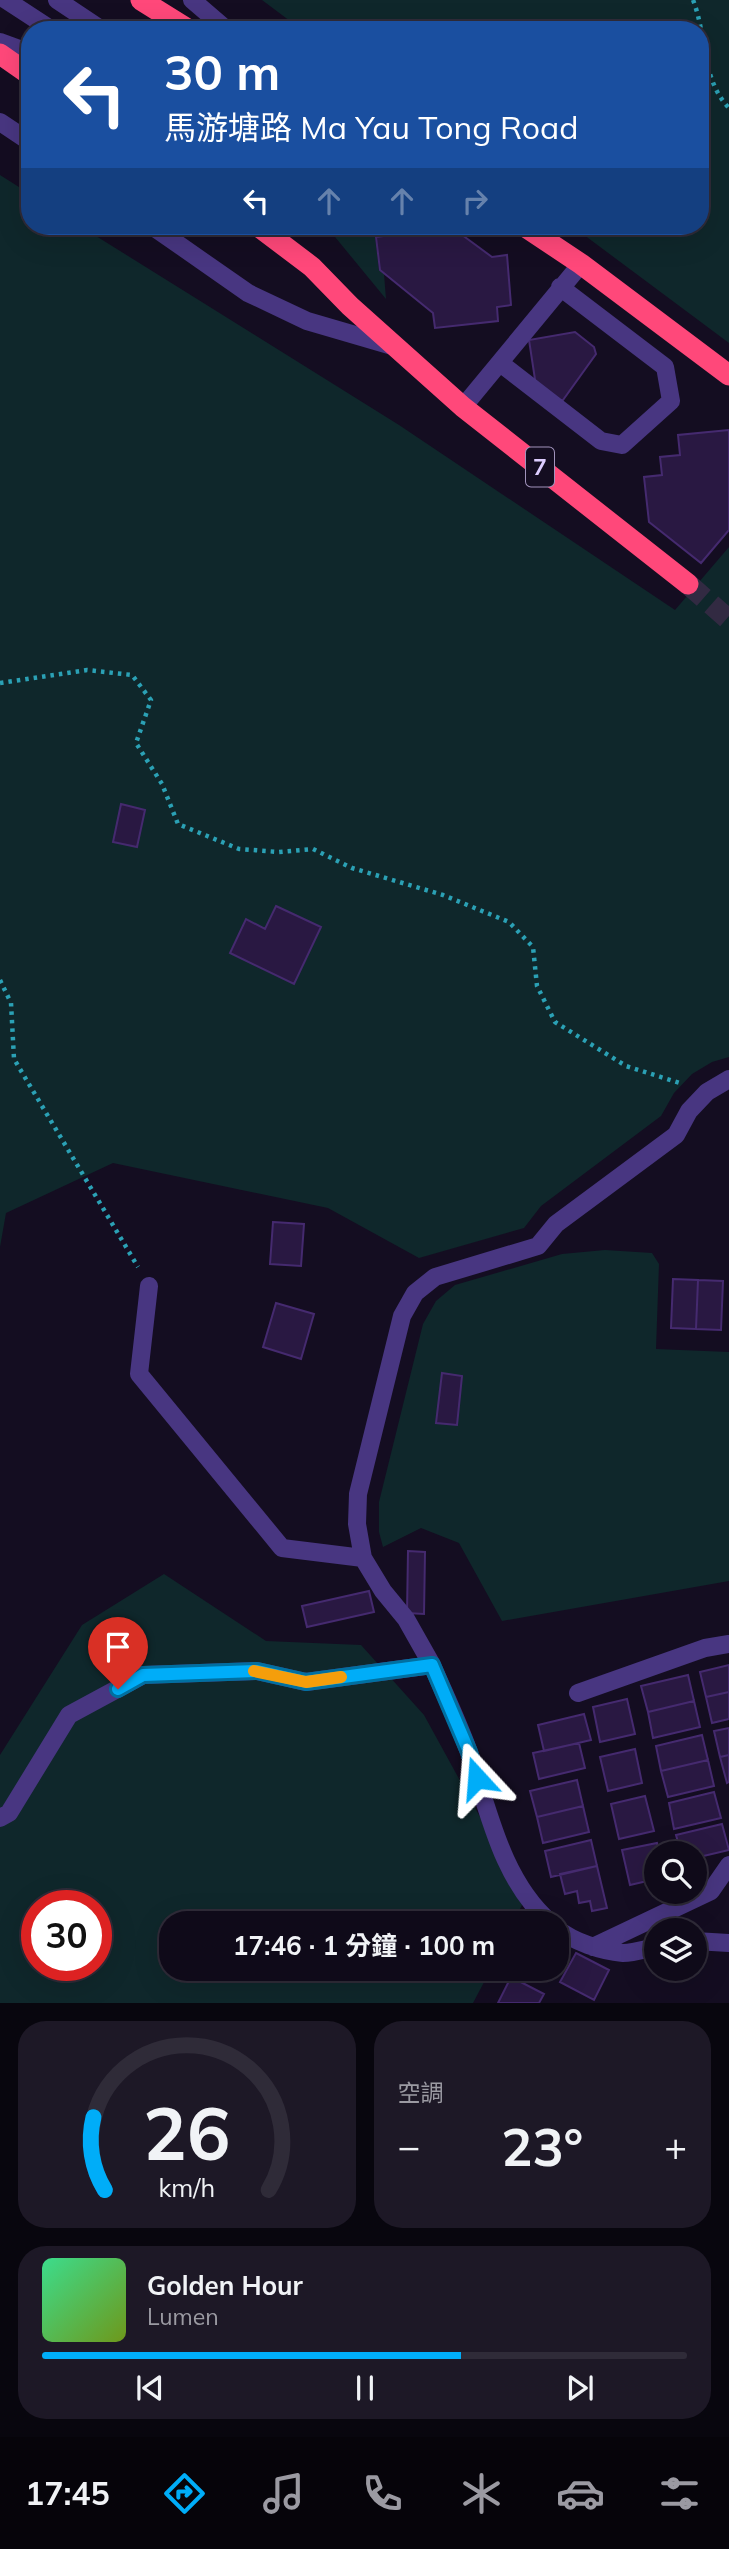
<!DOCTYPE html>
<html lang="zh-TW">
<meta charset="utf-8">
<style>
:root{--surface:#0f0a19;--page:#1d1826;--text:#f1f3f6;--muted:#9b9aa2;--line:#2f2b38;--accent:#00adf8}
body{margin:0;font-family:Mulish,"Noto Sans TC",sans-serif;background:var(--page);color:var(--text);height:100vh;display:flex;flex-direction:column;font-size:26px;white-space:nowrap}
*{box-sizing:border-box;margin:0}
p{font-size:23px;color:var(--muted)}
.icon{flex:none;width:38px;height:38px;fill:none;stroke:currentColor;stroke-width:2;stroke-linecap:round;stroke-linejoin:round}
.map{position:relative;height:2003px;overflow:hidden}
.details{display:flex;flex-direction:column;gap:18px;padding:18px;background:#08060e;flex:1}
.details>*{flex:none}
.top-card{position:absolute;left:21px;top:21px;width:688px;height:214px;border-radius:28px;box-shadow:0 7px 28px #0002,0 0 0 2px var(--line);background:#1a4fa0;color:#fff;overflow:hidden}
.tools{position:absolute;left:644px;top:1841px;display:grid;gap:14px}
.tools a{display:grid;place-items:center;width:63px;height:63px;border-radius:50%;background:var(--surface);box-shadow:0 7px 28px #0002,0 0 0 2px var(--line);font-size:35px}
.speed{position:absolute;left:21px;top:1890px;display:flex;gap:14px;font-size:35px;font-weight:700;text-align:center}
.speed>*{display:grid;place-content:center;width:91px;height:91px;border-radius:50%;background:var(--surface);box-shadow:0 7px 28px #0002,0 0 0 2px var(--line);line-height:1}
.speed .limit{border:10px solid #d22;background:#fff;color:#111}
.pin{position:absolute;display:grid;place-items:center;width:60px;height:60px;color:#fff;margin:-72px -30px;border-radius:50% 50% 50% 0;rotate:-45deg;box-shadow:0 0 7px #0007}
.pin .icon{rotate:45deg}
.me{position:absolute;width:77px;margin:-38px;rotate:341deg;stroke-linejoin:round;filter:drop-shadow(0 0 5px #0008)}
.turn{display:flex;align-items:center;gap:24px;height:147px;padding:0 28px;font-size:32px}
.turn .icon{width:91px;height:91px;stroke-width:2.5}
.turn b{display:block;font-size:49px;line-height:60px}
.lanes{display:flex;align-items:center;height:66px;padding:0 28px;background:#0003;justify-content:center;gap:35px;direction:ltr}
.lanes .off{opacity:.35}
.big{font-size:52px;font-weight:700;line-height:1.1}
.details .card{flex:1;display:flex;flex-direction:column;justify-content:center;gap:10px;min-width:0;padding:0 24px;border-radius:28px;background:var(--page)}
.details .dial{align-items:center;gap:0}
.dial svg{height:182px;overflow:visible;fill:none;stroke:var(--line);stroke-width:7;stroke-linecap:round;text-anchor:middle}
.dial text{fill:var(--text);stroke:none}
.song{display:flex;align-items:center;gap:21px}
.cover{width:84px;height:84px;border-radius:10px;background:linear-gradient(135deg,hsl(150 70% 55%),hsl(80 70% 35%))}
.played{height:7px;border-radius:4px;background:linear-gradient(90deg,var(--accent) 65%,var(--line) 65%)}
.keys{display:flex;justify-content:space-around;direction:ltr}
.heat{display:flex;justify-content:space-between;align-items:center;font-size:38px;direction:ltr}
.details .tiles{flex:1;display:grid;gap:18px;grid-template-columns:1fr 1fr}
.card:last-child{grid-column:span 2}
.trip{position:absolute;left:159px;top:1911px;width:410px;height:70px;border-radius:28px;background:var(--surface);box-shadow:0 7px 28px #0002,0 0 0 2px var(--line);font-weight:700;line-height:70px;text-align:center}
.menu{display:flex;height:112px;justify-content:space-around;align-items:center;background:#06040a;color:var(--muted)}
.menu .icon{width:49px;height:49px}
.menu .on{color:var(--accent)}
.menu b{font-size:32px;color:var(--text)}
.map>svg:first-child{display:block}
</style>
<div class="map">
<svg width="729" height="2003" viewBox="0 0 729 2003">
<rect width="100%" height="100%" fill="#140d21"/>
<path fill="#0f272b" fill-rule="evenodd" d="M262,0H729V343L572,226H700V30H302Z
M0,175L30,194V226H80L399,425L675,610L729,547V1057L712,1062L692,1074L674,1093L661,1116L541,1206L524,1228L419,1258L328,1208L113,1163L6,1213L0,1247Z
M326,226H385L386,235L375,236L379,270L384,274L386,299Z
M605,1250L652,1253L659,1264L656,1349L729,1352V1581L502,1621L459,1543L421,1528L383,1547L379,1532V1502L423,1324L436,1301L455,1285L562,1254Z
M164,1574L266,1641L361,1645L424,1715L525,1899L513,1923H172V1969H491L473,2003H0V1755L82,1625ZM37,1906H96V1965H37Z"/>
<path fill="#291842" stroke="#452a6f" stroke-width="2" d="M391,226H440V231L454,229L492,257L507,255L511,305L497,307L498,321L435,328L433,313L380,270L376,237L392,235Z
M575,332L594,347L596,354L563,400H555L536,386L529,340Z
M729,430V530L701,563L649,522L644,477L662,475L660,457L680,455L678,435Z
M121,804L145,810L137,847L113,842Z
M276,906L321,927L294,984L230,953L246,919L265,929Z
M273,1222L304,1224L301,1266L270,1264Z
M673,1279L698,1280L696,1329L671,1328Z
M698,1280L723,1281L721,1330L696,1329Z
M276,1303L314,1314L301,1359L263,1347Z
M442,1373L462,1376L457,1425L436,1423Z
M408,1551L425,1552L424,1614L407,1613Z
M369,1591L374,1612L307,1627L302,1606Z
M729,1665V1692L706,1697L700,1672Z
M688,1675L694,1701L648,1712L641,1686Z
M729,1692V1719L712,1723L706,1697Z
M627,1699L635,1734L600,1742L593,1707Z
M694,1701L700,1727L653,1738L648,1712Z
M584,1714L591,1740L544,1751L538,1725Z
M729,1728V1755L720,1757L714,1731Z
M702,1735L708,1760L661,1771L656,1746Z
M579,1743L585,1768L539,1779L533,1753Z
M635,1749L642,1783L608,1791L600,1757Z
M729,1755V1782L727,1783L720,1757Z
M708,1760L714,1786L668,1797L661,1771Z
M577,1780L583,1806L537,1817L530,1791Z
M714,1792L721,1818L674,1829L669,1803Z
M645,1796L654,1831L619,1839L611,1804Z
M583,1806L589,1832L543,1843L537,1817Z
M722,1824L729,1850L695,1858V1853H681L676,1835Z
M591,1840L597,1866L551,1877L545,1851Z
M657,1843L659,1853H656V1879L630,1885L622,1850Z
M597,1866L607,1908L592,1911L590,1901L579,1903L577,1891L565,1894L560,1874Z
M556,1943L568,1949L552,1978L534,1969H556Z
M576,1953L609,1970L594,2000L560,1982Z
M511,1977L544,1994L539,2003H498Z"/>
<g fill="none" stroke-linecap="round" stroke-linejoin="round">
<path stroke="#322a42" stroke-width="21" stroke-dasharray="21 10" stroke-linecap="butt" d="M688,584L729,620"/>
<path stroke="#2ba1b5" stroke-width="4.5" stroke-dasharray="3.5 5" stroke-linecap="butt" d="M693,0C707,35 701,79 729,108
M0,683L87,670L132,675L151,700L136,743L162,784L178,824L239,849L279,852L313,849L352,868L443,895L509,922L533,947L537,986L555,1022L626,1066L683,1084
M0,980L11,1003L14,1059L138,1267"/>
<path stroke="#483681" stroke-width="18" d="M6,0L52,30
M57,0L102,30
M192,0L227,30
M0,42L30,53
M0,122L30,142
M152,226L248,293L307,321L396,347
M500,363L601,441L622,445L671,401L665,367L560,287
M463,407L581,264
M149,1286L139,1374L282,1548L363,1558
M432,1665L406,1619L383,1591L363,1558L357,1524L358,1494L402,1316L415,1293L435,1277L538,1246L556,1224L676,1135L689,1111L707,1092L729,1079
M578,1693L705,1648L729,1644
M0,1818L9,1813L69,1715L143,1675L257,1671L306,1682L432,1665C445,1695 459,1724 470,1755C489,1813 503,1882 551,1923
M556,1928C574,1942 601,1951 623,1953C634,1953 646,1949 656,1947
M695,1941L729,1943
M593,1947L711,1891L729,1865"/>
<path stroke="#ff487a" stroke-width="21" d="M141,0L189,30
M0,54L30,75
M258,226L312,267L350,306L463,407L688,584
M524,226L581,264L729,375"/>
</g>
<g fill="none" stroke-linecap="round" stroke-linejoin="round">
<g stroke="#0070a1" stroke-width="18">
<path id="route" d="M118,1689L143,1675L257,1671L306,1682L432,1665L469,1752L477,1778"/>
</g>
<use href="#route" stroke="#00adf8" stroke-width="12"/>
<path stroke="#f59e0b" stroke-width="12" d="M254,1671L306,1682L341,1677"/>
</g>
<g text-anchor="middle" stroke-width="7" stroke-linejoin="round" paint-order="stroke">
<rect fill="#140d21" stroke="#a193bc" stroke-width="2" x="526" y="447.5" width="28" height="39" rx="5"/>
<g font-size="23" font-weight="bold" fill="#ddcdff">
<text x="540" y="475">7</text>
</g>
</g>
</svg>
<div class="tools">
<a><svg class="icon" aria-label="search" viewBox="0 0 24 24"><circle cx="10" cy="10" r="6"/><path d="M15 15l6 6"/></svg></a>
<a><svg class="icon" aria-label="layers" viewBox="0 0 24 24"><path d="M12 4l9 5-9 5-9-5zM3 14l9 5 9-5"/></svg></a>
</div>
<div class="speed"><div class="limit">30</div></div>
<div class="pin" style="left:118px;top:1689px;background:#d93025"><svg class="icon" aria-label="arrive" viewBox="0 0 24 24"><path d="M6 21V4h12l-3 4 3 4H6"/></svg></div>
<svg class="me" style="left:477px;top:1778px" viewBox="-20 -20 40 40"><path d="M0-17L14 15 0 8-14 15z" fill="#00adf8" stroke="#fff" stroke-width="4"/></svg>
<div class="trip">17:46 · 1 分鐘 · 100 m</div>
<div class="top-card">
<div class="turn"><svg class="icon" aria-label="left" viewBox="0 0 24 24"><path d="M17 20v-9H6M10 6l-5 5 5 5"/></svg><div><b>30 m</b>馬游塘路 Ma Yau Tong Road</div></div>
<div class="lanes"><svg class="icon" aria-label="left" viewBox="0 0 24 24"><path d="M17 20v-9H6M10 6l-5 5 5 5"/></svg><svg class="icon off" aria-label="ahead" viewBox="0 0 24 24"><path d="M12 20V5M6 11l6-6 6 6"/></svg><svg class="icon off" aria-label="ahead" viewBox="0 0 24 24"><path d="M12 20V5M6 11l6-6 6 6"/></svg><svg class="icon off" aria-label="right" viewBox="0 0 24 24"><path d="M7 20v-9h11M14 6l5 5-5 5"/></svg></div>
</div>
</div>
<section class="details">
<div class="tiles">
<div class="card dial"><svg viewBox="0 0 100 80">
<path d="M14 69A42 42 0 1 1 86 69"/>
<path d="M14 69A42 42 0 0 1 9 37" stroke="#00adf8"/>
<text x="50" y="56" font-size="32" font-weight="700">26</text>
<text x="50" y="72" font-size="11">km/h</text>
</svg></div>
<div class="card"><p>空調</p>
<div class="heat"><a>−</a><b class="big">23°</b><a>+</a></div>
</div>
<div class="card">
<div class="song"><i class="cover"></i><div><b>Golden Hour</b><p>Lumen</p></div></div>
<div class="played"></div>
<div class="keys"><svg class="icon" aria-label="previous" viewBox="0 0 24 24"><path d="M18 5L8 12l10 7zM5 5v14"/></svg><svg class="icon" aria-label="pause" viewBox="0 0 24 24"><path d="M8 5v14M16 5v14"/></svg><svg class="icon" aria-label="next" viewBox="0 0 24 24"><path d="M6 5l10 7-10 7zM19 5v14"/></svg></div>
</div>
</div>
</section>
<nav class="menu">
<b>17:45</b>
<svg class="icon on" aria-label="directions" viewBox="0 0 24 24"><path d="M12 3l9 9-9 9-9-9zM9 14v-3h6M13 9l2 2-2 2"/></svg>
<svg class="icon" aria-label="music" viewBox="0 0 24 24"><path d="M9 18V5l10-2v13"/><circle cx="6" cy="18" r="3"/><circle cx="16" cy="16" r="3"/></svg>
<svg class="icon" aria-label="phone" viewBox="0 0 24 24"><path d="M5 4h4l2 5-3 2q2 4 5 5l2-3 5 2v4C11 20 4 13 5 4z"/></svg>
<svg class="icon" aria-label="climate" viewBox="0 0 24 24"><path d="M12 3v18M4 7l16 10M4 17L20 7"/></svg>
<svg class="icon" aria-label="car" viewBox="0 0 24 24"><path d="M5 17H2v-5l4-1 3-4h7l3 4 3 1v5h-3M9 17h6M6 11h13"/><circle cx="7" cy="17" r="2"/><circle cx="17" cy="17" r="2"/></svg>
<svg class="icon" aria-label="filters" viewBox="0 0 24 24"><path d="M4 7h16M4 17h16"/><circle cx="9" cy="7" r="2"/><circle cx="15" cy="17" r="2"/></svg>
</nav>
